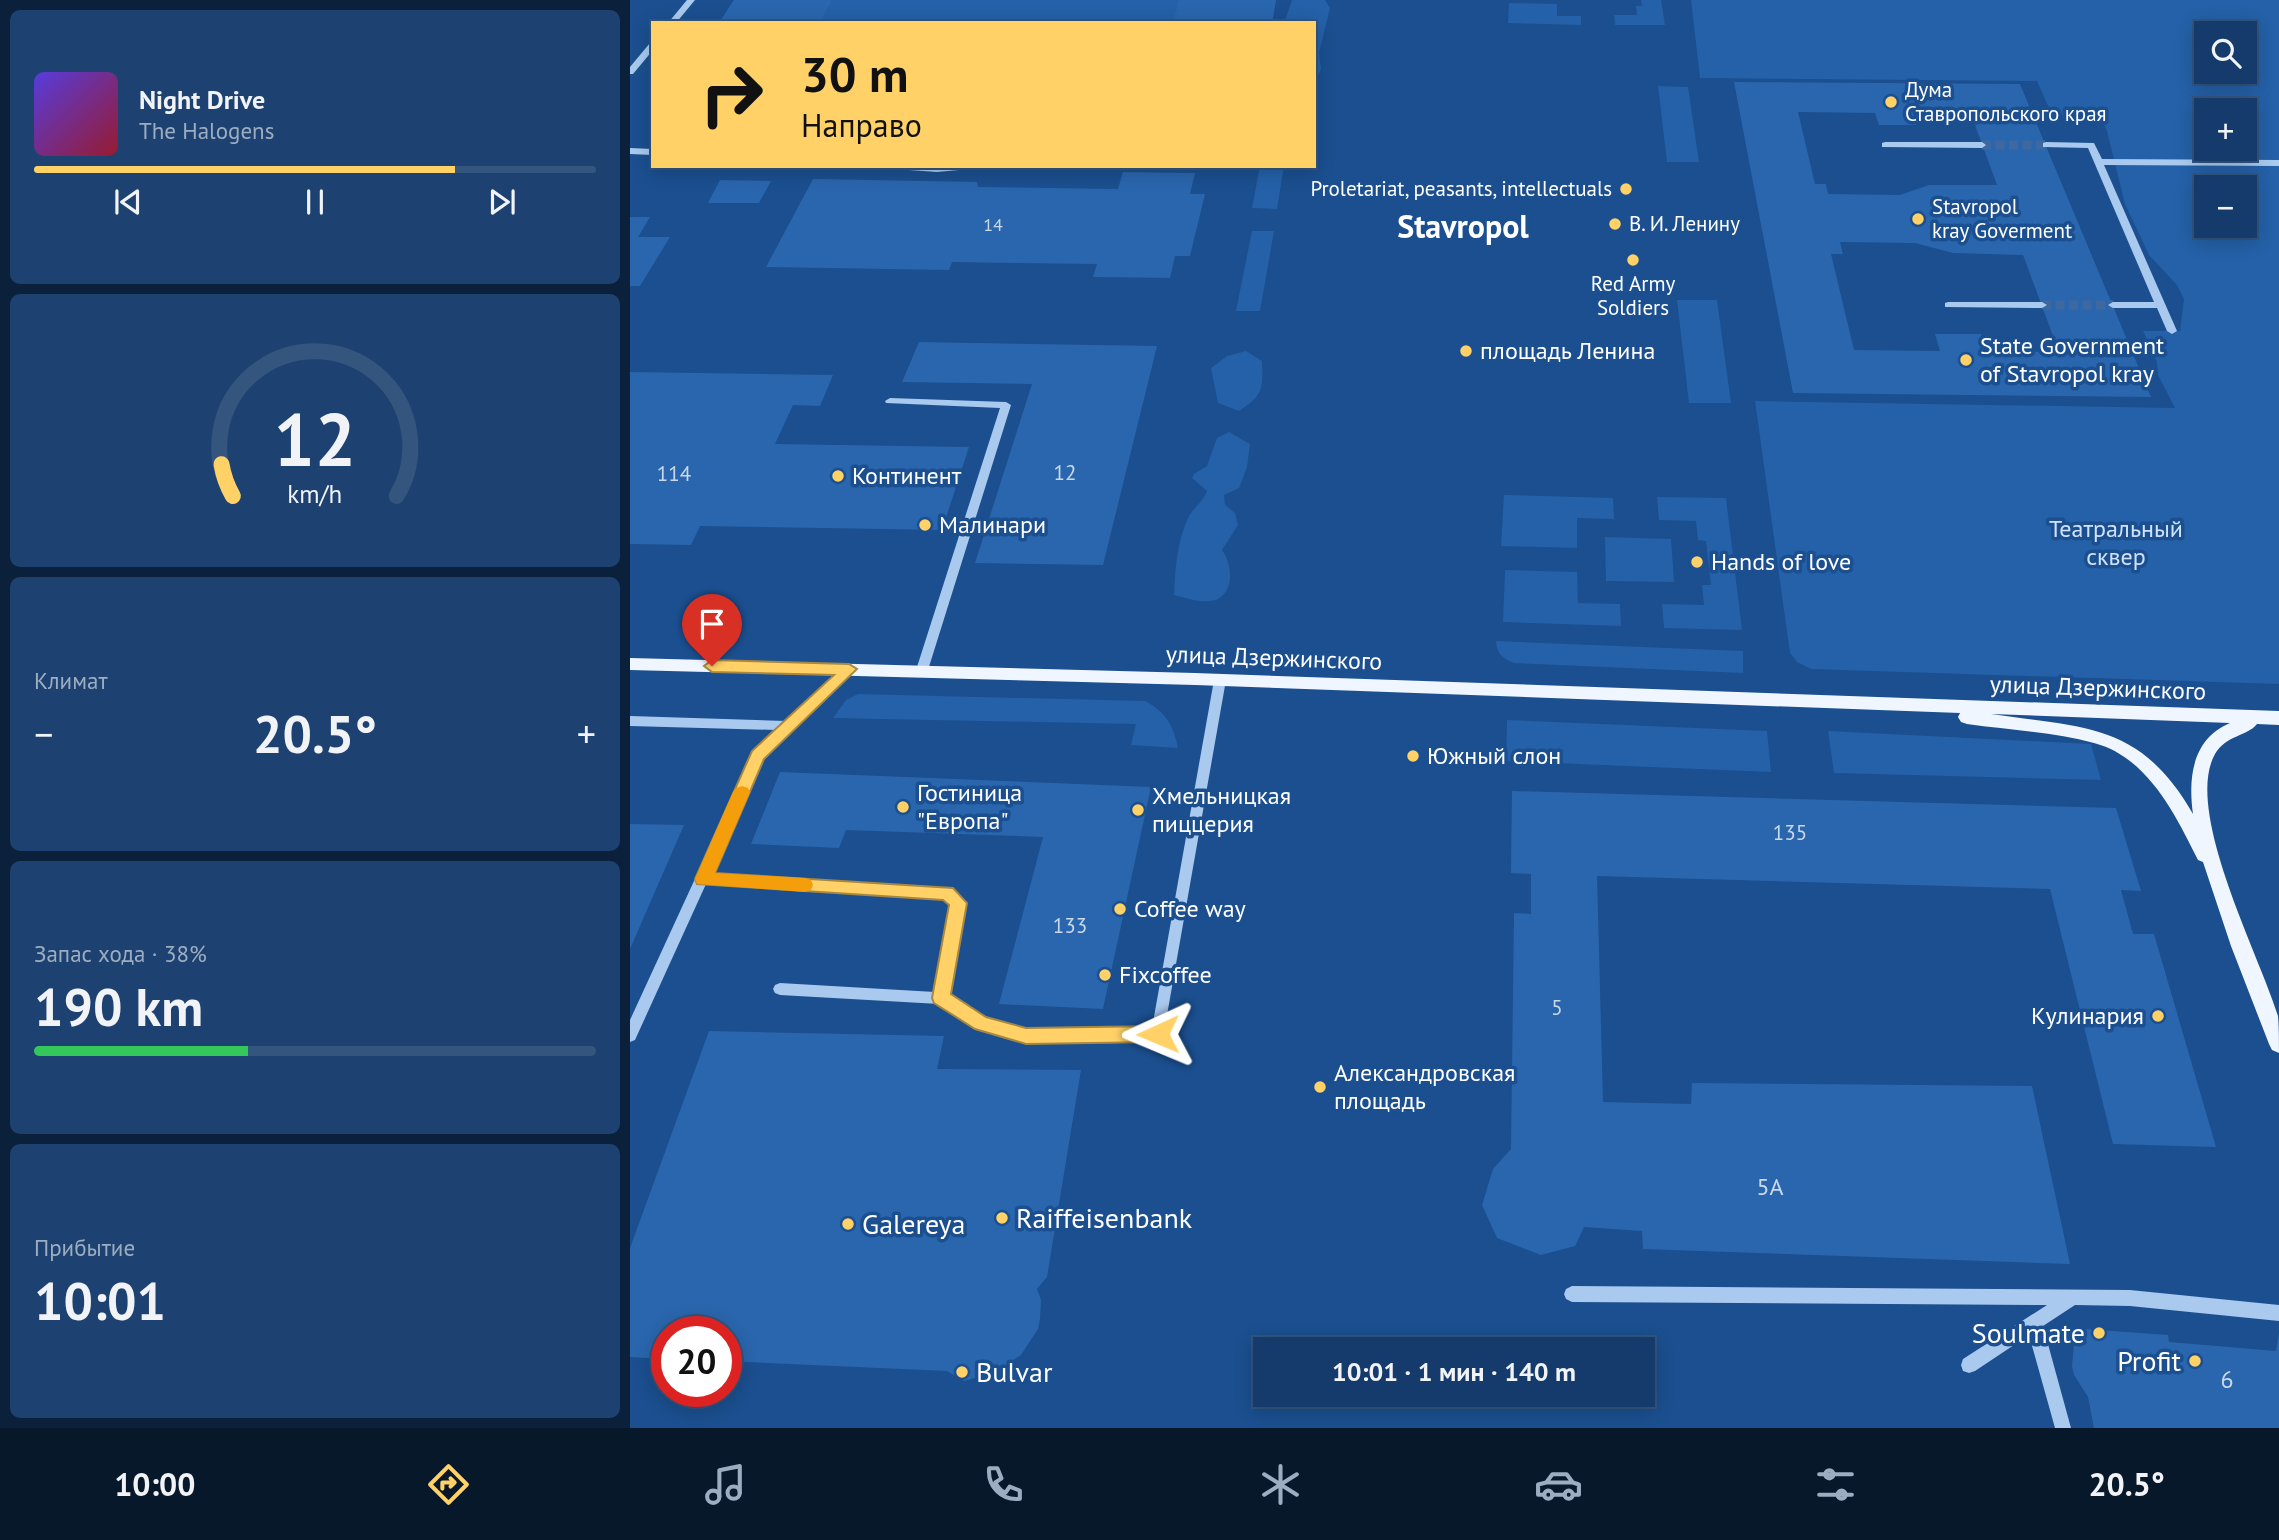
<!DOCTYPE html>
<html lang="ru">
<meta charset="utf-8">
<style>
:root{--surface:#143b6b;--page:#1d4271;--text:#f1f3f6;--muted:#9dadc1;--line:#33557e;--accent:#ffd166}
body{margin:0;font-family:"PT Sans",sans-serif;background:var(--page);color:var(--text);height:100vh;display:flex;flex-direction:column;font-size:26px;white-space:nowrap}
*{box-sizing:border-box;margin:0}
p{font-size:23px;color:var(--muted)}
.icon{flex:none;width:38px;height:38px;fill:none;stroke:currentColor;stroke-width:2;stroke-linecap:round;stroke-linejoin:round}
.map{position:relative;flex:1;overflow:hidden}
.sheet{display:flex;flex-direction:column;gap:10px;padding:10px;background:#0b203b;width:630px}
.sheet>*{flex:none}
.guide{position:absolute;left:21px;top:21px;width:665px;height:147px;border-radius:0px;box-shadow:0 4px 18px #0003,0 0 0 2px var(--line);background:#ffd166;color:#111;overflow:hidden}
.fabs{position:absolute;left:1564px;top:21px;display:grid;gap:14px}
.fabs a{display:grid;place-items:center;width:63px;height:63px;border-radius:0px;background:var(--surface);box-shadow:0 4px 18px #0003,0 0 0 2px var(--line);font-size:35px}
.speed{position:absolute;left:21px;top:1316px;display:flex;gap:14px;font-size:35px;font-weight:700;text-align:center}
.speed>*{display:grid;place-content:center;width:91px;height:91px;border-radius:50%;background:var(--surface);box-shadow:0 4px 18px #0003,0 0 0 2px var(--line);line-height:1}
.speed .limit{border:10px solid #d22;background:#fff;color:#111}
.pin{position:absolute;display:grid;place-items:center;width:60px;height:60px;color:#fff;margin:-72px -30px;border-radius:50% 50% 50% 0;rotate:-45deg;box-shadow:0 0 7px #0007}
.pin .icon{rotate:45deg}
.me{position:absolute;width:77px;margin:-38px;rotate:269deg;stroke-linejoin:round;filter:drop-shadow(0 0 5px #0008)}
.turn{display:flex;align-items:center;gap:24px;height:147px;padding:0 35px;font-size:32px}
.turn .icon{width:91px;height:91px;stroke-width:2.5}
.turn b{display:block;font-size:49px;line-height:60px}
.big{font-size:52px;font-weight:700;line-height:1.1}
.sheet .widget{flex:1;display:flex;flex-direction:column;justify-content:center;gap:10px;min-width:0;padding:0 24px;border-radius:10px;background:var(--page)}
.sheet .dial{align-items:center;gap:0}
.dial svg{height:182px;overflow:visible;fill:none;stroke:var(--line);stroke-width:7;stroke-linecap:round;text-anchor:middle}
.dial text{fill:var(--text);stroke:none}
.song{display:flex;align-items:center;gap:21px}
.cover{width:84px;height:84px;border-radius:10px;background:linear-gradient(135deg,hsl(250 70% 55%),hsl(350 70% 35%))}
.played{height:7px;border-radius:4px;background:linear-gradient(90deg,var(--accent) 75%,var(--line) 75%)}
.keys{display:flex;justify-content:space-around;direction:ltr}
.heat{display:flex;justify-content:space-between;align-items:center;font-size:38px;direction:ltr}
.charge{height:10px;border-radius:5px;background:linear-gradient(90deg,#34c759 38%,var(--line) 0)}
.trip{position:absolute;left:623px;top:1337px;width:402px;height:70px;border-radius:0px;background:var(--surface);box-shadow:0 4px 18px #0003,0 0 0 2px var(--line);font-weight:700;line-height:70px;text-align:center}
.tabs{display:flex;height:112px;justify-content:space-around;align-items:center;background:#08182b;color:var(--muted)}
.tabs .icon{width:49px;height:49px}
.tabs .active{color:var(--accent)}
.tabs b{font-size:32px;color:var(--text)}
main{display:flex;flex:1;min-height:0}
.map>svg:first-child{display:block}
</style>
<main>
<section class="sheet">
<div class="widget">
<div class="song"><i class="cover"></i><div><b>Night Drive</b><p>The Halogens</p></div></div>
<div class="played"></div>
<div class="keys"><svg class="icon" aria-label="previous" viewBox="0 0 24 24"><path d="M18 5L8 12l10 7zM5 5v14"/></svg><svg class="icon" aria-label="pause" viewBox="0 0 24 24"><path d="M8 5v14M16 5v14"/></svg><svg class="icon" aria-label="next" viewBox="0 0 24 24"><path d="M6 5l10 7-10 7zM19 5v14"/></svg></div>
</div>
<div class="widget dial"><svg viewBox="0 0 100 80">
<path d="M14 69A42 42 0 1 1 86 69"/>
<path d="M14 69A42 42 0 0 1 9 55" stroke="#ffd166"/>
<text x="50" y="56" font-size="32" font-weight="700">12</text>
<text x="50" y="72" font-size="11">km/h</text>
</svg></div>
<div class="widget"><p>Климат</p>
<div class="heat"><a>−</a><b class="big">20.5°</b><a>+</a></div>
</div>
<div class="widget"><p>Запас хода · 38%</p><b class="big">190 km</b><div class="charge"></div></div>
<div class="widget"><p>Прибытие</p><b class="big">10:01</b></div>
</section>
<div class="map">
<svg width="1649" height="1428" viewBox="0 0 1649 1428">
<rect width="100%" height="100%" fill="#1b4f8f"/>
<path fill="#2461a8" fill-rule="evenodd" d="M104,0H646L642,23H89Z
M662,0H695L700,8L689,53L691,69L687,77L684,78V23H654Z
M1011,0H1031L1035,25H985L984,15H1007L1006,6H1012Z
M1061,0H1649V684L1181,669L1167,662L1160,653L1125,401L1545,408L1528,375L1527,362L1513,331H1550L1554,299L1547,285L1519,255L1495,204L1477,131L1470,115H1422L1407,81L1070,78ZM1577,33H1615V72H1577ZM1577,110H1615V149H1577ZM1577,187H1615V226H1577Z
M879,3L927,4V16H951V25L878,23Z
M1028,86L1058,87L1069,162H1037Z
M630,166H654L647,209L622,208Z
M622,231H644L630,311H606Z
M1047,300H1087L1101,403H1059Z
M616,351L632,361C633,388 634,395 609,411L588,403L581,368L597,356Z
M599,432L620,444L617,467L609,488L594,495L595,505L605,513L608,525L592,550C601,562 606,589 588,599C575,605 557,598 544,595C545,569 547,542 558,518C563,508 573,502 577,491L562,478L564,474L577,466L587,438Z
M874,495L983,498L984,519L947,518V548L871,546Z
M1027,497L1096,498L1112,630L1034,628L1032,604L1074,605L1072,585H1081L1076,541L1068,540L1066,521L1029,520Z
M975,537L1041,539L1044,582L976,581Z
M875,570L947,572L948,603L990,604L991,626L873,622Z
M866,641L1113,651V673L884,663C872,658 867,654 866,641Z
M228,694L515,701C536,712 544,726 548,748L501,745L506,724L203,718L216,700Z
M877,720L1137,731L1141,772L876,761Z
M1198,731L1461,744L1471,780L1204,773Z"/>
<path fill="#2a66ad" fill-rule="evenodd" d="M104,0H202L189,23H89Z
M549,0H646L642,23H543Z
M1104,82L1390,84L1521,397L1163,393ZM1168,112L1245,113L1249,125H1286L1283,113L1341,114L1367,185H1299L1270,195L1198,194L1196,184H1185ZM1210,242L1285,243L1323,253L1393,255L1429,352L1356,351L1351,334H1305L1310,351L1224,350L1201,254H1213Z
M493,172L565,173L560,194H575L560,256H545L540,278L463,277L467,264L322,262L319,270L136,267L183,179L347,182L348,187L488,189Z
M90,180L141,181L129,203H78Z
M0,217H20L8,237H40L10,286H0Z
M289,342L527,346L473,565L345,563L402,384L272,382Z
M0,372L203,375L190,406L163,405L145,444L339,447L312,530L70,526L61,545L0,544Z
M150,772L521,787L473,1009L369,1004L413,837L216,830L209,848L121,844Z
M882,791L1486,808L1511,891L1491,890L1503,934H1524L1586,1147L1483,1144L1420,889L967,876L973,1102L1061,1104L1062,1083L1402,1086L1440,1264L1013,1249L1012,1231L954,1227L945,1246L911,1255L867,1238L852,1205L863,1169L881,1149L884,913L901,914V874L881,873Z
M0,824L54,825L0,949Z
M79,1031L314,1036L307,1069L451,1070L417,1277L407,1289L411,1300L410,1319L408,1329L391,1355L363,1373L334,1381L317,1371L96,1361V1332H37V1359L0,1357V1248Z
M1454,1329L1538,1335L1539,1342L1646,1351L1649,1332V1428H1464L1458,1397L1444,1375L1442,1366L1444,1344Z"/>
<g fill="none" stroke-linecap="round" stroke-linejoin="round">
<path stroke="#3d69a0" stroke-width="9" stroke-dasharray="9 4.5" stroke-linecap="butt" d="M1352,145H1416
M1412,305H1483"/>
<path fill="#a9c9ee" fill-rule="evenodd" d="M57,0H65L46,23H38Z
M20,43H23V50L3,74H0V67Z
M1255,142H1352L1356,145L1352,148L1252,147V143Z
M1416,142L1464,143L1472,159L1649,160V166L1474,165L1547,331L1542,334L1537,331L1527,308H1483L1478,305L1483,302H1524L1458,148L1413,147V143Z
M0,148L23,149V155L0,154Z
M260,166H344L340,169L307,172L264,169Z
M1318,302H1412L1417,305L1412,308L1315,307V303Z
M260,398L376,402L381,405L298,670L292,674L286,670L370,408L256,403L255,401Z
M219,665L225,669L223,672L133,758L80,874L322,889L335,903L319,995L355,1019L396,1030L522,1028L584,680L590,676L594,677L596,680L533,1038L528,1040L396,1042L346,1028L309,1004L150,995L145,993L143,989L145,985L150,983L305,992L321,905L314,898L76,884L5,1040L0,1042V1020L122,755L146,730L0,726V716L156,721L215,666Z
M942,1286L1500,1290L1649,1305V1321L1500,1306L1445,1305L1413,1326L1441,1428H1425L1399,1335L1345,1371L1339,1373L1333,1371L1331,1365L1333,1359L1417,1305L942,1302L936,1299L934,1294L936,1289Z"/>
<path fill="#f0f6ff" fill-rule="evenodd" d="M0,658L565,673L1649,711V725L1627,724C1618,736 1596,735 1585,754C1553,811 1630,956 1648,1016C1649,1027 1649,1041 1649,1053L1642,1050L1639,1044L1601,946L1573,862L1568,860C1546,816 1518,757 1464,743C1424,732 1379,730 1337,724L1331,722L1328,717L1330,713L565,685L0,670ZM1361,714L1600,723C1562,739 1558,778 1563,814C1510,722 1455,728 1361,714Z"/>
</g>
<path fill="#ffd166" stroke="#a68842" stroke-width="2" d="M82,660L219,664L227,669L134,759L85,873L323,888L337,903L321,994L356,1017L396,1028L528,1026L535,1028L537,1034L535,1040L528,1042L396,1044L345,1029L304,1003L302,998L319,905L313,900L67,884L65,879L122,751L204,675L82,672L74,666Z"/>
<path fill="#f59e0b" d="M112,786L118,788L120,792L85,873L175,878L181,880L183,885L181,890L175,892L67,884L65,879L103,792L106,788Z"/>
<g fill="#ffd166" stroke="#1b4f8f" stroke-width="2.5">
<circle cx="1261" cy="102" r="7"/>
<circle cx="996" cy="189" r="7"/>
<circle cx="1288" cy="219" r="7"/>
<circle cx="985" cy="224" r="7"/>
<circle cx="1003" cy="260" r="7"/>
<circle cx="836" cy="351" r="7"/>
<circle cx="1336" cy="360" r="7"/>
<circle cx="208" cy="476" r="7"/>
<circle cx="295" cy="525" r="7"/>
<circle cx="1067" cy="562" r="7"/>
<circle cx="783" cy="756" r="7"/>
<circle cx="273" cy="807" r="7"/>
<circle cx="508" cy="810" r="7"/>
<circle cx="490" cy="909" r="7"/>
<circle cx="475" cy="975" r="7"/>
<circle cx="1528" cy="1016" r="7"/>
<circle cx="690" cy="1087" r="7"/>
<circle cx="372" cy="1218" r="7"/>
<circle cx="218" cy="1224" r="7"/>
<circle cx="1469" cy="1333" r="7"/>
<circle cx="1565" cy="1361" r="7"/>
<circle cx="332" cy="1372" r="7"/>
</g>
<g text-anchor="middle" stroke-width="7" stroke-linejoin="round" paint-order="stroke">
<g font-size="18" fill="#cad9ea">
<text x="363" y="231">14</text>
</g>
<g font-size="21" fill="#fff" stroke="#1b4f8f" text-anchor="start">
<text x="1275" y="97">Дума<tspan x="1275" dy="24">Ставропольского края</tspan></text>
<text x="982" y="196" text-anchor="end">Proletariat, peasants, intellectuals</text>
<text x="1302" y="214">Stavropol<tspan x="1302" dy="24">kray Goverment</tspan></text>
<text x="999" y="231">В. И. Ленину</text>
<text x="1003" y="291" text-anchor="middle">Red Army<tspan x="1003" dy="24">Soldiers</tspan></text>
</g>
<g font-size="21" fill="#cad9ea">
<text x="435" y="480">12</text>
<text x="44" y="481">114</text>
<text x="1160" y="840">135</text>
<text x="440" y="933">133</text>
<text x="927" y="1015">5</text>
</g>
<g font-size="24" fill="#fff" stroke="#1b4f8f" text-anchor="start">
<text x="1350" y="354">State Government<tspan x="1350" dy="28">of Stavropol kray</tspan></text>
<text x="850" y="359">площадь Ленина</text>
<text x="222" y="484">Континент</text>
<text x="309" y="533">Малинари</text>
<text x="1081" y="570">Hands of love</text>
<text x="797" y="764">Южный слон</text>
<text x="287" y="801">Гостиница<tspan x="287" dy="28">"Европа"</tspan></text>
<text x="522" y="804">Хмельницкая<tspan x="522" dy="28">пиццерия</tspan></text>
<text x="504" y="917">Coffee way</text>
<text x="489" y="983">Fixcoffee</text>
<text x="1514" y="1024" text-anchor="end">Кулинария</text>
<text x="704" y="1081">Александровская<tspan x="704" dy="28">площадь</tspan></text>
</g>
<g font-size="24" fill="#cfe3fa" stroke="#1b4f8f">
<text x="1486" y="537">Театральный<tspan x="1486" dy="28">сквер</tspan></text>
</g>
<g font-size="24" fill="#fff" stroke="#1b4f8f">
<text transform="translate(644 658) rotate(2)" y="8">улица Дзержинского</text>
<text transform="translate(1468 688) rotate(2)" y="8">улица Дзержинского</text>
</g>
<g font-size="24" fill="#cad9ea">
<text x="1140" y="1195">5А</text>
<text x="1597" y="1388">6</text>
</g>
<g font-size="28" fill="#fff" stroke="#1b4f8f" text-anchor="start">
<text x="386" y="1228">Raiffeisenbank</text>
<text x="232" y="1234">Galereya</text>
<text x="1455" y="1343" text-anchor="end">Soulmate</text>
<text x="1551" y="1371" text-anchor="end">Profit</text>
<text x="346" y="1382">Bulvar</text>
</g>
<g font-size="32" font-weight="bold" fill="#fff" stroke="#1b4f8f">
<text x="833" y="238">Stavropol</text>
</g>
</g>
</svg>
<div class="fabs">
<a><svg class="icon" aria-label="search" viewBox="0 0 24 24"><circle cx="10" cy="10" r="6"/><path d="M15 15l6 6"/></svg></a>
<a>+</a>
<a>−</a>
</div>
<div class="speed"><div class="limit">20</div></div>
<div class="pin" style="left:82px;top:666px;background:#d93025"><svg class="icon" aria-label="arrive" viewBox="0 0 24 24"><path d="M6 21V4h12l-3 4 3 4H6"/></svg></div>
<svg class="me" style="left:528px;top:1034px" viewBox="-20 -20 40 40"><path d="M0-17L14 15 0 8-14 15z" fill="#ffd166" stroke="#fff" stroke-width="4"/></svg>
<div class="trip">10:01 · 1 мин · 140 m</div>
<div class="guide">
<div class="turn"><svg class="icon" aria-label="right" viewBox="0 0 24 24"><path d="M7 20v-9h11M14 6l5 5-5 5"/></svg><div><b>30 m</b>Направо</div></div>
</div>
</div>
</main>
<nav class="tabs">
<b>10:00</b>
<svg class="icon active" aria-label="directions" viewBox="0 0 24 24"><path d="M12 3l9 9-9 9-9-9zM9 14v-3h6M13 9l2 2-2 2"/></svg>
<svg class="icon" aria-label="music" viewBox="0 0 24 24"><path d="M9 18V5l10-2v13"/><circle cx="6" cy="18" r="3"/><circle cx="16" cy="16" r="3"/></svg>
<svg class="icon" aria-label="phone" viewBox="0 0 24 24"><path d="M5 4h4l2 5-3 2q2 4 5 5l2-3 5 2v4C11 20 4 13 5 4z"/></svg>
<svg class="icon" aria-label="climate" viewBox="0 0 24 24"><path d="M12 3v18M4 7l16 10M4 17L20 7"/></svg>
<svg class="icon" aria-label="car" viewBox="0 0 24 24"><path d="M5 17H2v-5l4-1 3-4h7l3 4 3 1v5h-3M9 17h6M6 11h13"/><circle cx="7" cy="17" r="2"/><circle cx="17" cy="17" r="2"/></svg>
<svg class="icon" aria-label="filters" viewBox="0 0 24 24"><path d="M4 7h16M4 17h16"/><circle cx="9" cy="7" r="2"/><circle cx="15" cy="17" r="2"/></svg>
<b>20.5°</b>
</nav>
